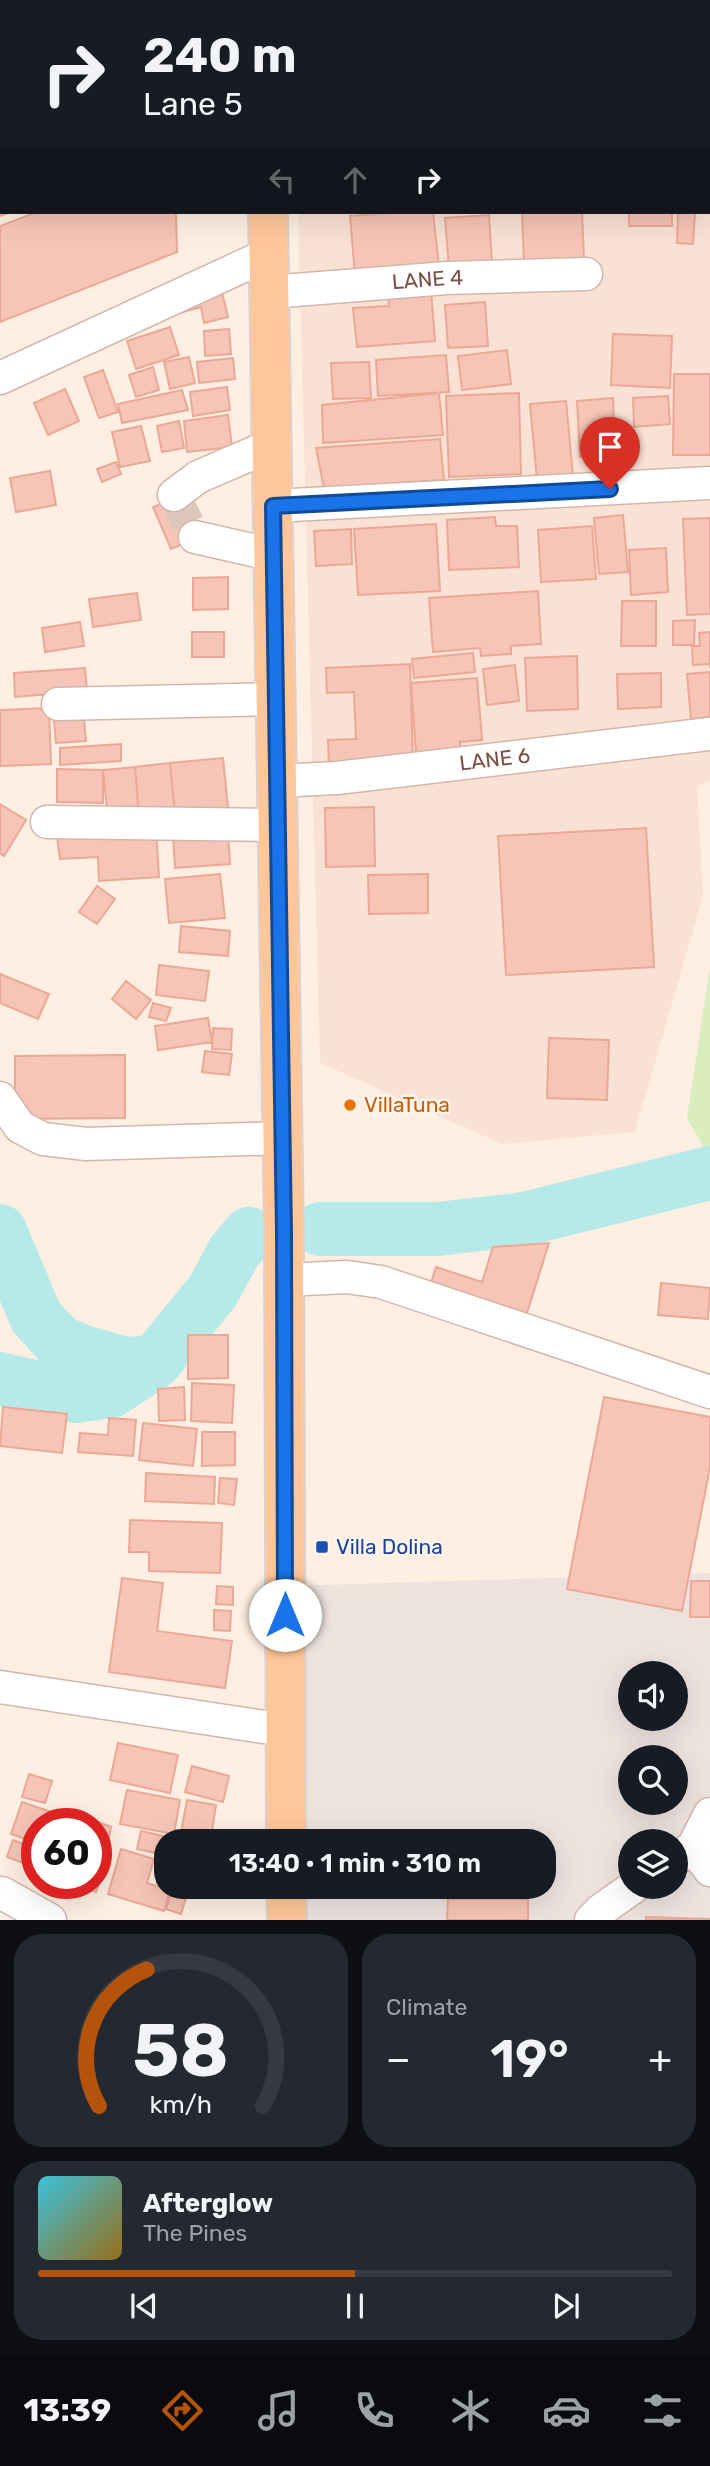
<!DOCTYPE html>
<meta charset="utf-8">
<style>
:root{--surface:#171b24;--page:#242831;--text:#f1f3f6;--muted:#9ea1a6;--line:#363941;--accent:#b45309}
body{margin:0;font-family:Rubik,sans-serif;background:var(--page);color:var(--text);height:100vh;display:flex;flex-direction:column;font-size:26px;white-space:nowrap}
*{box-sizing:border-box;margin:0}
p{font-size:23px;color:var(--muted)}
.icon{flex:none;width:38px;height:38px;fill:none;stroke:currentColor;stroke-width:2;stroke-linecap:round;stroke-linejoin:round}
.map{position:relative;height:1920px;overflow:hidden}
.details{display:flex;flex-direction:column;gap:14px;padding:14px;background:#0d0f14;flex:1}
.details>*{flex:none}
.hud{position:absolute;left:0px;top:0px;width:710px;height:214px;box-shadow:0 7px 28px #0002;background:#171b24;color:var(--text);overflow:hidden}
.tools{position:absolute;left:618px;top:1661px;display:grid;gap:14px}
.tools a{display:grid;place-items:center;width:70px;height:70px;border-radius:50%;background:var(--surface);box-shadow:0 7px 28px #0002;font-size:35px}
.speed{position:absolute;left:21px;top:1808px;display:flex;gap:14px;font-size:35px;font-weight:700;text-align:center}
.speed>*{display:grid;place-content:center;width:91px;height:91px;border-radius:50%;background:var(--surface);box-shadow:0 7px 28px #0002;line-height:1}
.speed .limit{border:10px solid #d22;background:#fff;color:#111}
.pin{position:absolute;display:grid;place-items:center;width:60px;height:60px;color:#fff;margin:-72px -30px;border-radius:50% 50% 50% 0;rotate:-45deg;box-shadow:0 0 7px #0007}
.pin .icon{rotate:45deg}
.me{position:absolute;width:77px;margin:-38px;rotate:0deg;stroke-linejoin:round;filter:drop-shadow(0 0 5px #0008)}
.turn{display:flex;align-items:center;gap:24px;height:147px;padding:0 28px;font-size:32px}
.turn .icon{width:91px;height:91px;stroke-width:2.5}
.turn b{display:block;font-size:49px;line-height:60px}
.lanes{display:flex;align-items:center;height:66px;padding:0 28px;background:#0003;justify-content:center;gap:35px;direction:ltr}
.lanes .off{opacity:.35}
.big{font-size:52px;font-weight:600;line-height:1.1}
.details .card{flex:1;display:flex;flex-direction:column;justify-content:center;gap:10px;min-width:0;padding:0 24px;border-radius:28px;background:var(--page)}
.details .dial{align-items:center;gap:0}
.dial svg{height:182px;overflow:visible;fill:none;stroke:var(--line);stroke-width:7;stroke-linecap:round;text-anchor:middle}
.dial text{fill:var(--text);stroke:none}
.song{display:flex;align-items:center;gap:21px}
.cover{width:84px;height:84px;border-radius:10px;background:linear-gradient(135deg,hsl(190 70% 55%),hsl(40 70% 35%))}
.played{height:7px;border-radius:4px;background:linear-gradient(90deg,var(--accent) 50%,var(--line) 50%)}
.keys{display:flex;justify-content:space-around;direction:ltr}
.heat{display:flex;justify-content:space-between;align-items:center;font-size:38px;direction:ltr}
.details .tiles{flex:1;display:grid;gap:14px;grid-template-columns:1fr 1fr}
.card:last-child{grid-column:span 2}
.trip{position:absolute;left:154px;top:1829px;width:402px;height:70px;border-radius:28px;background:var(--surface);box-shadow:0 7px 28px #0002;font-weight:600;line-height:70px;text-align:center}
.dock{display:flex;height:112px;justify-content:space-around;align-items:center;background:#090b0e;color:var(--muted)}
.dock .icon{width:49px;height:49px}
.dock .on{color:var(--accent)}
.dock b{font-size:32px;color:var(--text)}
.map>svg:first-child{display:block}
</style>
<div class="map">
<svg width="710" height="1920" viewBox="0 0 710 1920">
<rect width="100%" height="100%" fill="#feefe2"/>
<path fill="#f9e2d3" d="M292,0H710V781L697,786L703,896L635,1132L502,1144L320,1063L298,212H709V2Z"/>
<path fill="#ede2de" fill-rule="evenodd" d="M710,1573V1920H291V1887L544,1886V1841H290L288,1586ZM630,1673H676V1718H630ZM630,1757H676V1802H630ZM630,1841H676V1886H630Z"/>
<path fill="#daedbf" d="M710,966V1158L687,1118Z"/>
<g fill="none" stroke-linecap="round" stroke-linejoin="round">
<path stroke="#b5eae8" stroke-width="54" d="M320,1229H438L524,1219L710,1173
M0,1231L36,1317L59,1342L83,1352L126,1364L155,1362
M0,1379L75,1396L111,1391L155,1362L213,1291L234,1252L249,1234"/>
</g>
<path fill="#f7c5b7" stroke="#eba896" stroke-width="2" d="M0,0L147,2H2V212H11L0,216Z
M480,0H548L549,2H480Z
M37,212H176L177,252L0,322V226Z
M401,212H433L439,267L355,275L350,216Z
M522,212H582L584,259L524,262Z
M629,212H672V226H629Z
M678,212H695L693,244L677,243Z
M489,215L492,265L449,268L445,218Z
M431,291L435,341L357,347L353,308L389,306L388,294Z
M222,292L228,317L204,323L201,307L179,313Z
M485,302L488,346L448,348L445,305Z
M170,327L179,355L136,369L127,341Z
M229,329L231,354L205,356L204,331Z
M613,334L672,336L670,388L611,385Z
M507,350L511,384L462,390L458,356Z
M446,355L449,392L378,396L376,360Z
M189,357L195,383L170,389L164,362Z
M233,358L235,379L199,383L197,362Z
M369,362L371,398L333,399L331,363Z
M153,367L159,390L136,397L129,375Z
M103,370L118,412L99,418L84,377Z
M674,374H710V455H673Z
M227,387L230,410L193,416L190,392Z
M65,389L79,421L48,435L34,403Z
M182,390L188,410L122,423L118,404Z
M439,393L443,435L323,443L322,405Z
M519,393L521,474L449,477L446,396Z
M668,396L670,424L634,427L633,398Z
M613,398L615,455L580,457L577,401Z
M566,401L573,476L537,479L530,404Z
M228,415L232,447L187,452L184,421Z
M179,421L184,448L162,452L157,426Z
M141,426L150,461L120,467L112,432Z
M440,439L444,480L324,488L316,448Z
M116,462L121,474L102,482L97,469Z
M50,471L56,505L16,512L10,478Z
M173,499L190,541L171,549L153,507Z
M623,515L628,572L599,574L594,518Z
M495,517L496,526H517L519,567L449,570L447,520Z
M710,518V614L687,615L683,519Z
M436,524L440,591L358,595L354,529Z
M592,526L596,579L541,582L538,530Z
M351,529L352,564L316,566L314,531Z
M666,548L668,592L631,595L629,550Z
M228,577V609L193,610V578Z
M538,591L541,644L511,646V654L481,656L480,648L433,652L429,598Z
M137,593L141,620L93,627L89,599Z
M622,601H656V646H621Z
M695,620L694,645H673V621Z
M80,622L84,646L45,652L42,628Z
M192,632H224V657H192Z
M710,632V668V664L693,665L692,646H700L699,633Z
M473,653L475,672L414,678L412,659Z
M577,656L578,709L527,711L525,658Z
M410,664L413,762L329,766L328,740L356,739L354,692L327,693L326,668Z
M515,665L519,701L487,705L483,669Z
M85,668L87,691L15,697L14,673Z
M710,672V717L691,719L687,674Z
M661,673V707L618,709L617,674Z
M477,678L482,740L460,742V748L416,752L411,683Z
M49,708L51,764L0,766V710Z
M83,708L86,741L56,743L53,710Z
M121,744V761L60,765V748Z
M223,758L228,808L175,813L170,763Z
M170,763L175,813L139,817L135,767Z
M135,767L139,817L108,819L103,770Z
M57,769L103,770V803L57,802Z
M0,804L26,820L4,856L0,853Z
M374,807L375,866L326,867L325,808Z
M646,828L654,967L506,975L498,836Z
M156,829L159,877L99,881L98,857L60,859L57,837Z
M228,833L230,864L175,868L173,836Z
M220,874L225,918L169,923L165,879Z
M428,874V913L369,914L368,875Z
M97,886L115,899L97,924L79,912Z
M181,926L230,931L228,956L179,952Z
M159,965L209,971L205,1001L156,995Z
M0,974L49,994L38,1019L0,1003Z
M126,981L151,1000L136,1019L112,999Z
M153,1003L171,1008L166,1021L149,1017Z
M208,1018L212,1042L158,1050L155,1026Z
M213,1028L232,1029L231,1050L212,1049Z
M549,1038L609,1040L607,1100L547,1098Z
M205,1051L232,1054L229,1075L202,1072Z
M125,1055V1118L15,1119V1056Z
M549,1243L527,1313L431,1283L436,1267L482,1282L493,1247Z
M661,1283L710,1288L708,1319L658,1315Z
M188,1335H228V1378L188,1379Z
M192,1383L234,1385L232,1423L191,1421Z
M184,1387L185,1420L159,1421L158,1389Z
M604,1397L710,1417V1467L682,1611L567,1589Z
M3,1407L67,1414L62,1453L0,1446Z
M109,1418L136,1420L133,1456L78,1452L80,1433L108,1435Z
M143,1423L197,1429L193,1466L139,1460Z
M202,1432H235V1465L202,1466Z
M146,1473L215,1477L214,1504L145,1501Z
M220,1478L237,1479L234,1505L218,1503Z
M130,1520L222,1523L220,1573L149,1571V1552H129Z
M122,1578L163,1583L157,1631L232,1641L225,1688L109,1672Z
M691,1581H710V1617H690Z
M217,1586L233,1587V1605L216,1604Z
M214,1610L231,1611L230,1631L214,1630Z
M118,1743L178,1755L170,1793L110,1780Z
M192,1766L229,1776L223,1802L185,1792Z
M29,1774L52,1781L45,1803L22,1797Z
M127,1790L180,1800L174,1834L120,1824Z
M187,1800L216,1805L211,1837L181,1832Z
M22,1802L66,1817L64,1824H37V1843L11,1834Z
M93,1820L111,1827L108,1843L96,1840V1824H92Z
M141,1831L168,1837L164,1855L137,1849Z
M13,1840L37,1849V1868L7,1857Z
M96,1845L109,1849L103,1865L96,1863Z
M121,1849L154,1859L147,1883L170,1890L164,1911L108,1894Z
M162,1859L166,1860V1886L157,1883Z
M96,1868L104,1870L96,1892L71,1883H96Z
M173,1887L188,1892L181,1914L166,1909Z
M448,1899H528V1920H447Z
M646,1917L710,1919V1920H646Z"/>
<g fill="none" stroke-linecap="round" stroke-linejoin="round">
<path stroke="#ddc7bb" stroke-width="32" stroke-dasharray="32 16" stroke-linecap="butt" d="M174,495L195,537"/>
<g stroke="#d3b6aa" stroke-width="35">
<g id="minor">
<path d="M192,0V2"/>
<path id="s1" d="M270,292L447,278L586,274"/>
<path d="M0,378L269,254"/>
<path d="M174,495L198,477L272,445"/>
<path d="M273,506L710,483"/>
<path d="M195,537L274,555"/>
<path d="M58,704L276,699"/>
<path id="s2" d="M277,781L337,778L710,734"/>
<path d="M47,822L278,825"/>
<path d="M0,1098L20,1127L43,1139L86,1144L283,1138"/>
<path d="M284,1280L347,1277L381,1282L710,1392"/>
<path d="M0,1687L284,1730"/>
<path d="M693,1847L710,1870"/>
<path d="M676,1859L693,1847L710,1814"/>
<path d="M2,1893L50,1920"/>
<path d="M591,1920L601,1910L635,1886"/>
</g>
</g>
<g stroke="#dcd1cf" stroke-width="42">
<path id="major" d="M265,0V2
M268,212L284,1233L286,1841
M286,1886L287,1920"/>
</g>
<use href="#minor" stroke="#fff" stroke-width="32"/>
<use href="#major" stroke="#ffc799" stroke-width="38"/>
</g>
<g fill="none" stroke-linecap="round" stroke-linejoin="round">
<g stroke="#114b97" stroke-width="18">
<path id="route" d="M285,1615L284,1233L273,506L610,489"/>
</g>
<use href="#route" stroke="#1a73e8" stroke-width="12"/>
</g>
<circle fill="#e8710a" stroke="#fff4eb" stroke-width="2.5" cx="350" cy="1105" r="7"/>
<rect fill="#1a4fb4" stroke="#fff4eb" stroke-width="2.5" x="315" y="1540" width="14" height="14" rx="3.5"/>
<g text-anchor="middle" stroke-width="5" stroke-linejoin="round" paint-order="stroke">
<g font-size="21" fill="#794f46" stroke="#fff4eb">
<text dy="7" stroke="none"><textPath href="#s1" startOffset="158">LANE 4</textPath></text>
<text dy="7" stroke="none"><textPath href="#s2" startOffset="219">LANE 6</textPath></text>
</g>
<g font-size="21" fill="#c56008" stroke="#fff4eb" text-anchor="start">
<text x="364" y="1112">VillaTuna</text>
</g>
<g font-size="21" fill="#164399" stroke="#fff4eb" text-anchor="start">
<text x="336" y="1554">Villa Dolina</text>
</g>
</g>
</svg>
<div class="tools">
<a><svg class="icon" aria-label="sound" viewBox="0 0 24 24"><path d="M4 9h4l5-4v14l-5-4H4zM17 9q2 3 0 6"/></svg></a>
<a><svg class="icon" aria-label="search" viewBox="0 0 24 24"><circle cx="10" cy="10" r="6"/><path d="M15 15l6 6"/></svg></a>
<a><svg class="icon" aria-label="layers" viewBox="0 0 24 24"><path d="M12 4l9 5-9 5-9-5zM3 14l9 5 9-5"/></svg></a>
</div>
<div class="speed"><div class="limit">60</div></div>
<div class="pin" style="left:610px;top:489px;background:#d93025"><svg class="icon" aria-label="arrive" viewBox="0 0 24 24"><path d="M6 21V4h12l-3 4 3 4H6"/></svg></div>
<svg class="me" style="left:285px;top:1615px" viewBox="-20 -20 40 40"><circle r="19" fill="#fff"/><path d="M0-13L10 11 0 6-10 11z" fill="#1a73e8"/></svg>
<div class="trip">13:40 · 1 min · 310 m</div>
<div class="hud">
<div class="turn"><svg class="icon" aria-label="right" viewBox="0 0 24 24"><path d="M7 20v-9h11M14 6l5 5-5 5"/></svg><div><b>240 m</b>Lane 5</div></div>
<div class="lanes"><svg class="icon off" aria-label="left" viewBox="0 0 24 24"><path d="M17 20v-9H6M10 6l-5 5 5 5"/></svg><svg class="icon off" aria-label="ahead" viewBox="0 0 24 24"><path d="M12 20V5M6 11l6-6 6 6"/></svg><svg class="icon" aria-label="right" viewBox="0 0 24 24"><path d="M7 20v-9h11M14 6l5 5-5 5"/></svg></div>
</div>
</div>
<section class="details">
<div class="tiles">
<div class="card dial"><svg viewBox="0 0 100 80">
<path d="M14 69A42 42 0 1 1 86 69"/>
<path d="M14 69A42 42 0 0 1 35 9" stroke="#b45309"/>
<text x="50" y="56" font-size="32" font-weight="700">58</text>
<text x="50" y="72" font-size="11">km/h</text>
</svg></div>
<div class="card"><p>Climate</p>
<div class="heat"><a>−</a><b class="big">19°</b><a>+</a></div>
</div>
<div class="card">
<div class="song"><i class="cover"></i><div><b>Afterglow</b><p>The Pines</p></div></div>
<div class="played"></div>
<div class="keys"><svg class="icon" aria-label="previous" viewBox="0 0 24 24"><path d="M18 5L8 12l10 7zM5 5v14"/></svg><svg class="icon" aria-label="pause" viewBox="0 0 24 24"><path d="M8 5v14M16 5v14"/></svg><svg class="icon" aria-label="next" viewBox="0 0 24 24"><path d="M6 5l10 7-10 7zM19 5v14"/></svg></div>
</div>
</div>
</section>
<nav class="dock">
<b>13:39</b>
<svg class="icon on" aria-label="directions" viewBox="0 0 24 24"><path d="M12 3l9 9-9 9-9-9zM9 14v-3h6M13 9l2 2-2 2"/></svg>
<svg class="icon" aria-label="music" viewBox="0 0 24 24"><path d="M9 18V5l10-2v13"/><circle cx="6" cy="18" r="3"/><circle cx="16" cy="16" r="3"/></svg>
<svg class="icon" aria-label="phone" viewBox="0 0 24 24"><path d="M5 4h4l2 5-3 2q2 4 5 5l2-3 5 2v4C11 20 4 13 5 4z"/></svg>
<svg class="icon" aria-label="climate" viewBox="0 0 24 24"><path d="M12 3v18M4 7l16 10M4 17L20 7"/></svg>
<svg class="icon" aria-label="car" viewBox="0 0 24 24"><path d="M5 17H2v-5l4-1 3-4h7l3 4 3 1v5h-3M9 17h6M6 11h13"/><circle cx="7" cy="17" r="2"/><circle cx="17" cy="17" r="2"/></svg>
<svg class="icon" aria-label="filters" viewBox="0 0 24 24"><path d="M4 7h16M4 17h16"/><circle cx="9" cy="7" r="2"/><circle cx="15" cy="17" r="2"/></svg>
</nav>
